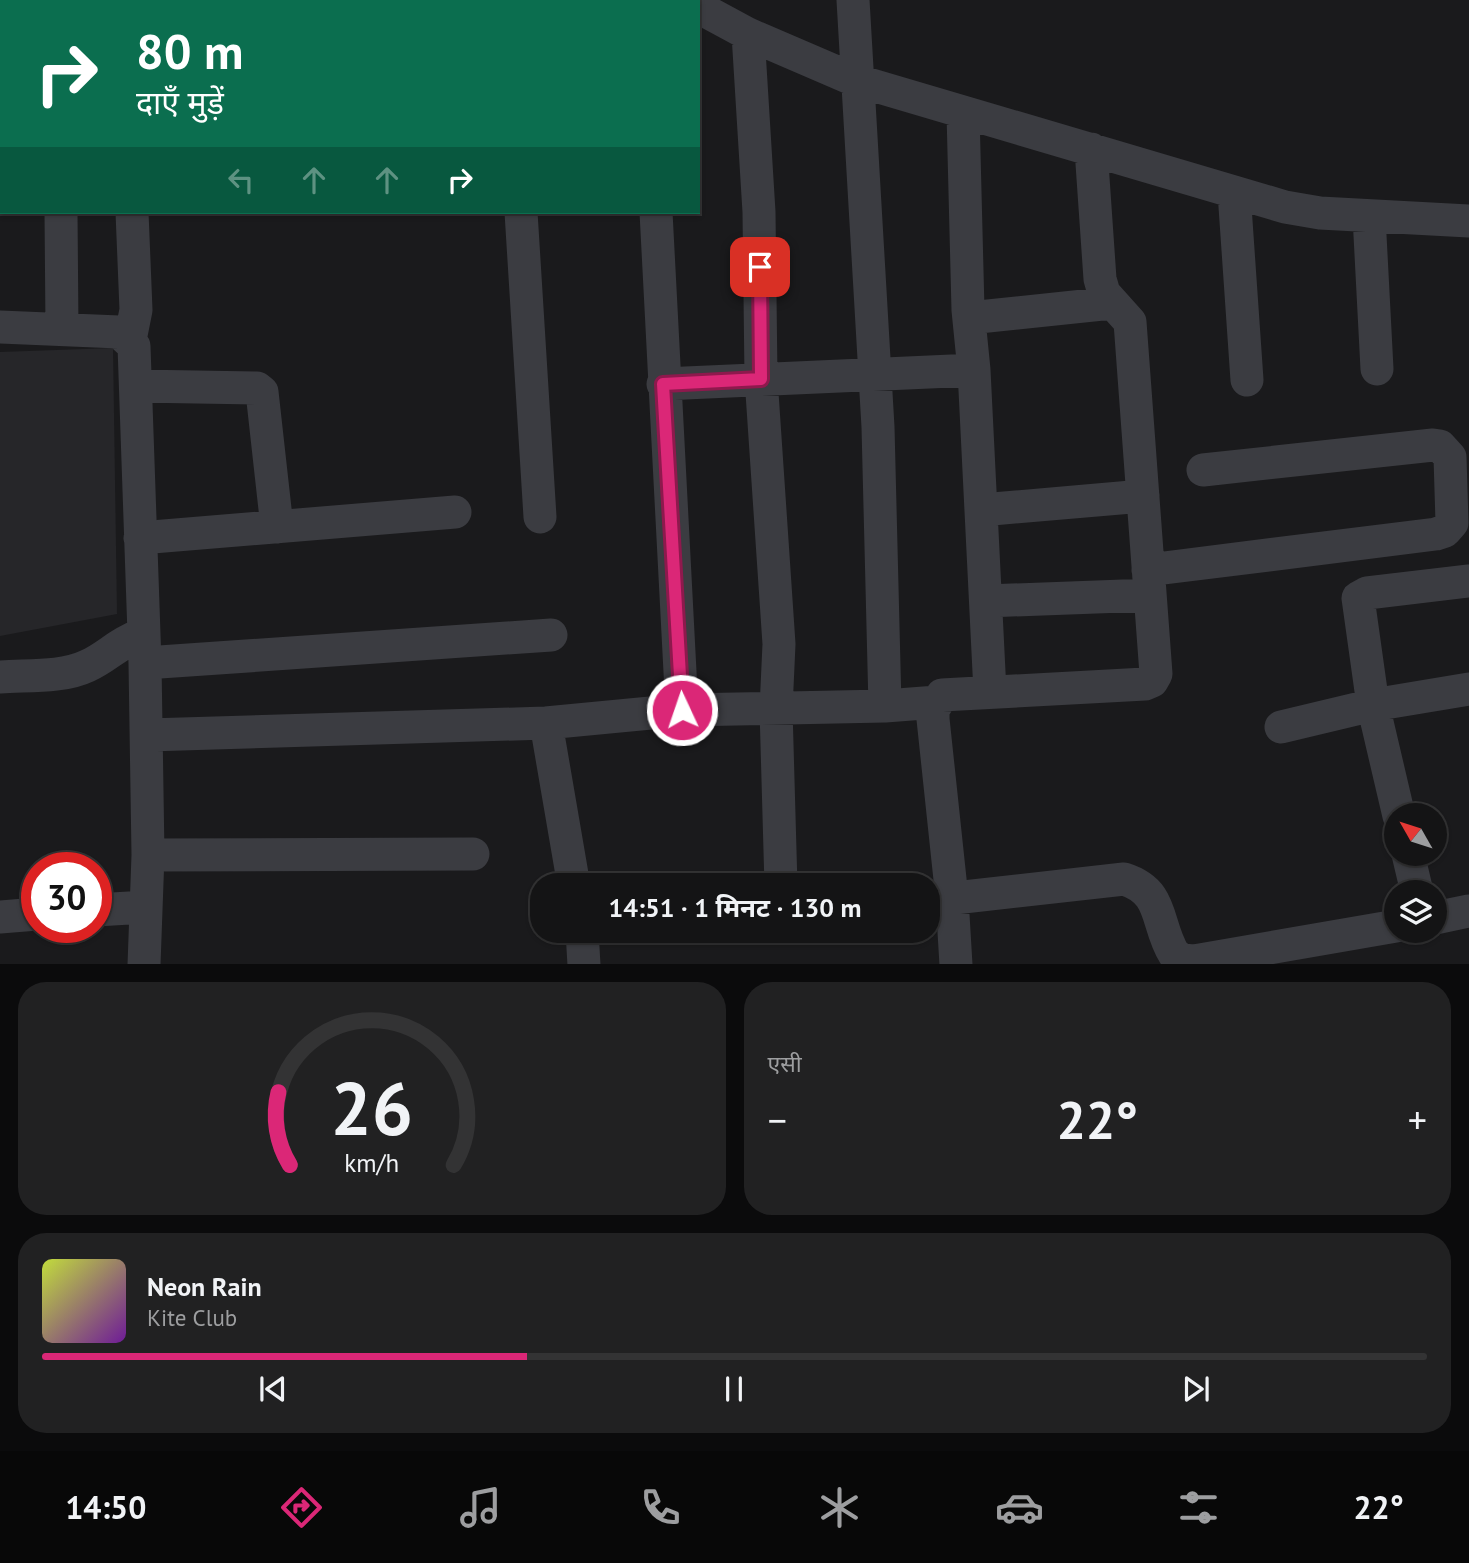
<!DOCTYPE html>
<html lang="hi">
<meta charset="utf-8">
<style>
:root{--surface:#141415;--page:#212122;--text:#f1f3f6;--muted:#9d9ea0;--line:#333334;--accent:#db2777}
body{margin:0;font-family:"PT Sans","Noto Sans Devanagari",sans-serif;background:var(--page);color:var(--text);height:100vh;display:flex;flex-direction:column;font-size:26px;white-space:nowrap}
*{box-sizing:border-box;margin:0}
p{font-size:23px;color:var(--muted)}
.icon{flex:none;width:38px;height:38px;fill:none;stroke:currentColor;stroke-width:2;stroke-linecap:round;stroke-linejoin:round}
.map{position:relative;height:964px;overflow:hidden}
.sheet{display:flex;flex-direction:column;gap:18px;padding:18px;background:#0b0b0c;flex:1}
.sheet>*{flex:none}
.top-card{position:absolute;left:0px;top:0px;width:700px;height:214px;box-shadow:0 2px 5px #0004,0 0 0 2px var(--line);background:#0b6e4f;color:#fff;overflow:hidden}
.needle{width:46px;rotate:309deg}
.buttons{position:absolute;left:1384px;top:803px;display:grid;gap:14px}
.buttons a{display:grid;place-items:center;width:63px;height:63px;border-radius:50%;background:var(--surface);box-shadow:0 2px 5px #0004,0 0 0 2px var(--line);font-size:35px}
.speed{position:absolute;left:21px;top:852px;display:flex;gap:14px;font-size:35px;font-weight:700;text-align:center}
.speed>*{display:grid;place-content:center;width:91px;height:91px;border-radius:50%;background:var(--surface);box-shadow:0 2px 5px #0004,0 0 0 2px var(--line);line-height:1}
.speed .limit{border:10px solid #d22;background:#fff;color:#111}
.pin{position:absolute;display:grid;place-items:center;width:60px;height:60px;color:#fff;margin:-30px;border-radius:14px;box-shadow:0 4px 10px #0006}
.me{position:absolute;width:77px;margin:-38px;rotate:357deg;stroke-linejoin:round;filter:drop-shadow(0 0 5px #0008)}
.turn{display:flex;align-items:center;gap:24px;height:147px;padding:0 21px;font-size:32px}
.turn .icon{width:91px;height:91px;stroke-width:2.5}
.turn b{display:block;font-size:49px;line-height:60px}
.lanes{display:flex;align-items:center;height:66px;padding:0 21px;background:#0003;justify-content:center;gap:35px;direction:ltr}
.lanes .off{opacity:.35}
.big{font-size:52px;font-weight:700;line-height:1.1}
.sheet .tile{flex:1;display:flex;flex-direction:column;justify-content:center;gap:10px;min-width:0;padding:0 24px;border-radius:28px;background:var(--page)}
.sheet .dial{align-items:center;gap:0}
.dial svg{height:182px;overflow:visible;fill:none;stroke:var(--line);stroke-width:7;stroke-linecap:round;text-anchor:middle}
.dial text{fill:var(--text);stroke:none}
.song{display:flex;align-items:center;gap:21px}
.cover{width:84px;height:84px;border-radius:10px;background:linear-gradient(135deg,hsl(70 70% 55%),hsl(280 70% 35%))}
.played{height:7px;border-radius:4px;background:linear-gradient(90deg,var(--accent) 35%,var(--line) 35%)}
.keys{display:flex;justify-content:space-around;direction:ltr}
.heat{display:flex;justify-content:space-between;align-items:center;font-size:38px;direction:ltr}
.sheet .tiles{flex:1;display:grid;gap:18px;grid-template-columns:1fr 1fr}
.tile:last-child{grid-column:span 2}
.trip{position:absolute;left:530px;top:873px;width:410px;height:70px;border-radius:28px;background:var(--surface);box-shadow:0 2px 5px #0004,0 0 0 2px var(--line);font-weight:700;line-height:70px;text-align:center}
.tabs{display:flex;height:112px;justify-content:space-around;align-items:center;background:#080808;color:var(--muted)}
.tabs .icon{width:49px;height:49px}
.tabs .on{color:var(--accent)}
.tabs b{font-size:32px;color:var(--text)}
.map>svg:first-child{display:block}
</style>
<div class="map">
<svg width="1469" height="965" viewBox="0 0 1469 965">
<rect width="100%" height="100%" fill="#1a1a1c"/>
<path fill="#262629" d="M113,348L117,614L0,636V352Z"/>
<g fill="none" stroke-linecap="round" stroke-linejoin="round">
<path stroke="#3b3c41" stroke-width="33" d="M58,0V2
M515,0V2
M648,0V2
M853,0L878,427L885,706
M698,7L748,34L855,80L1285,207L1320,213L1469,221
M748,34L759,212L761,378L779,644L776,709L781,886
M963,113L968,310L974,370L990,692
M1234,192L1247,380
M61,212L62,329
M521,212L540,517
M656,212L682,710
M1369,216L1377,369
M969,318L1112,303
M0,327L119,332L134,346L145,663L551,635
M130,340L136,310L132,212
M663,384L974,370
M136,386L257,388L262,392L277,527
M981,510L1143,496
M140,538L455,512
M1148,570L1436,534L1445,531L1452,523L1450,457L1440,446L1433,445L1203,470
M986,601L1150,595
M0,677C27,675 62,678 87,666C109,656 117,643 144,634
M546,723L574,886
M1281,727L1373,705L1469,689
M148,735L546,723L682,710L885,706L937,702
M1399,816L1373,705L1358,598L1367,593L1469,581
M1408,854L1417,892
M148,855L473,854
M928,901L1124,879C1165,892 1155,923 1174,954L1182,960L1194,961L1396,926
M96,910L146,907
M0,917L37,914
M1435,918L1469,911
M582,931L584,965
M144,965L148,855L145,663
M956,965L952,898L933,719V710L942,695L1145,684L1152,681L1156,674L1130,322L1104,293L1100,279L1091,149"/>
</g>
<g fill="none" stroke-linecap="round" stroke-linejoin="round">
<g stroke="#8e194d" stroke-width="18">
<path id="route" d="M682,710L663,384L761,379L760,267"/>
</g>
<use href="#route" stroke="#db2777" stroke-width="12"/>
</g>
</svg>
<div class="buttons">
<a><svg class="needle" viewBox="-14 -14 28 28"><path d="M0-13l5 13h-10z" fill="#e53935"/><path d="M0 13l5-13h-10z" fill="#9d9ea0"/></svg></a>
<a><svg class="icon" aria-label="layers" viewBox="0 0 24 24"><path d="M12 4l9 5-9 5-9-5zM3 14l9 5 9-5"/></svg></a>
</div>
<div class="speed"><div class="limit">30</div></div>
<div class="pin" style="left:760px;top:267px;background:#d93025"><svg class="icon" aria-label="arrive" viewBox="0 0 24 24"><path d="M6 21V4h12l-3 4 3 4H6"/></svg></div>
<svg class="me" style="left:682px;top:710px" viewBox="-20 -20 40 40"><circle r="17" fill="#db2777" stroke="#fff" stroke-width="3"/><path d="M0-11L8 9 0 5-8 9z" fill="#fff"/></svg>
<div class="trip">14:51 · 1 मिनट · 130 m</div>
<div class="top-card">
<div class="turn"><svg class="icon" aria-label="right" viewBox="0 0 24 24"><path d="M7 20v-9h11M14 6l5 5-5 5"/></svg><div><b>80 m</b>दाएँ मुड़ें</div></div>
<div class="lanes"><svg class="icon off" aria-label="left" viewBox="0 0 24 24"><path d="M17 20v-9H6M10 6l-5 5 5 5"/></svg><svg class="icon off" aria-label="ahead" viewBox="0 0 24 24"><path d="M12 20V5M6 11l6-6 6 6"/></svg><svg class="icon off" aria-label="ahead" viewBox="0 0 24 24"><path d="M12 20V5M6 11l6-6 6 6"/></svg><svg class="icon" aria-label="right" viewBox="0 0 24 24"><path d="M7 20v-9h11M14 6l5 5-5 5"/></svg></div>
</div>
</div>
<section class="sheet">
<div class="tiles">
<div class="tile dial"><svg viewBox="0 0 100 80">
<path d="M14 69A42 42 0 1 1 86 69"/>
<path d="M14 69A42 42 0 0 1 9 37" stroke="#db2777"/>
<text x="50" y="56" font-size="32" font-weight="700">26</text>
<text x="50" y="72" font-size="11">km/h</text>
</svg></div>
<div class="tile"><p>एसी</p>
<div class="heat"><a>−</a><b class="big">22°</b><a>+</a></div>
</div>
<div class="tile">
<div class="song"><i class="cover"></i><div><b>Neon Rain</b><p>Kite Club</p></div></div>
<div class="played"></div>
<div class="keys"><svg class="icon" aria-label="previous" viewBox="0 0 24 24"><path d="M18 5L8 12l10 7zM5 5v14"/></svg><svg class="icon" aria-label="pause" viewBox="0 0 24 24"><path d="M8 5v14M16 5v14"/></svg><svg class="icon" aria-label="next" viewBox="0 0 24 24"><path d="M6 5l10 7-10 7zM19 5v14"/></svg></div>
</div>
</div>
</section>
<nav class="tabs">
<b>14:50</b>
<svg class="icon on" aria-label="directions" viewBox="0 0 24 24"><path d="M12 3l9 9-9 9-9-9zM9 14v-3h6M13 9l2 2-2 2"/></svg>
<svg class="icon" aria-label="music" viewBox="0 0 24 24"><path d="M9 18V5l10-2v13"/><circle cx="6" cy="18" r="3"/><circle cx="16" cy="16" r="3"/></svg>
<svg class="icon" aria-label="phone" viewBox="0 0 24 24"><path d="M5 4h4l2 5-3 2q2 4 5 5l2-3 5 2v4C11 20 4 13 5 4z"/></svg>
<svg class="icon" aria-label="climate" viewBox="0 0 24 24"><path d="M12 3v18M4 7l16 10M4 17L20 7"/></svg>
<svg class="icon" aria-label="car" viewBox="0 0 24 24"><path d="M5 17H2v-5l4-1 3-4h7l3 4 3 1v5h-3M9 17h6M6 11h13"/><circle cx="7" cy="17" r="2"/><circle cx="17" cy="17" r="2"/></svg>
<svg class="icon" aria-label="filters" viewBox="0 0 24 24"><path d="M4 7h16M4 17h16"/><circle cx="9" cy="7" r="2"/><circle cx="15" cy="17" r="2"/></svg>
<b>22°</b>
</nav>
